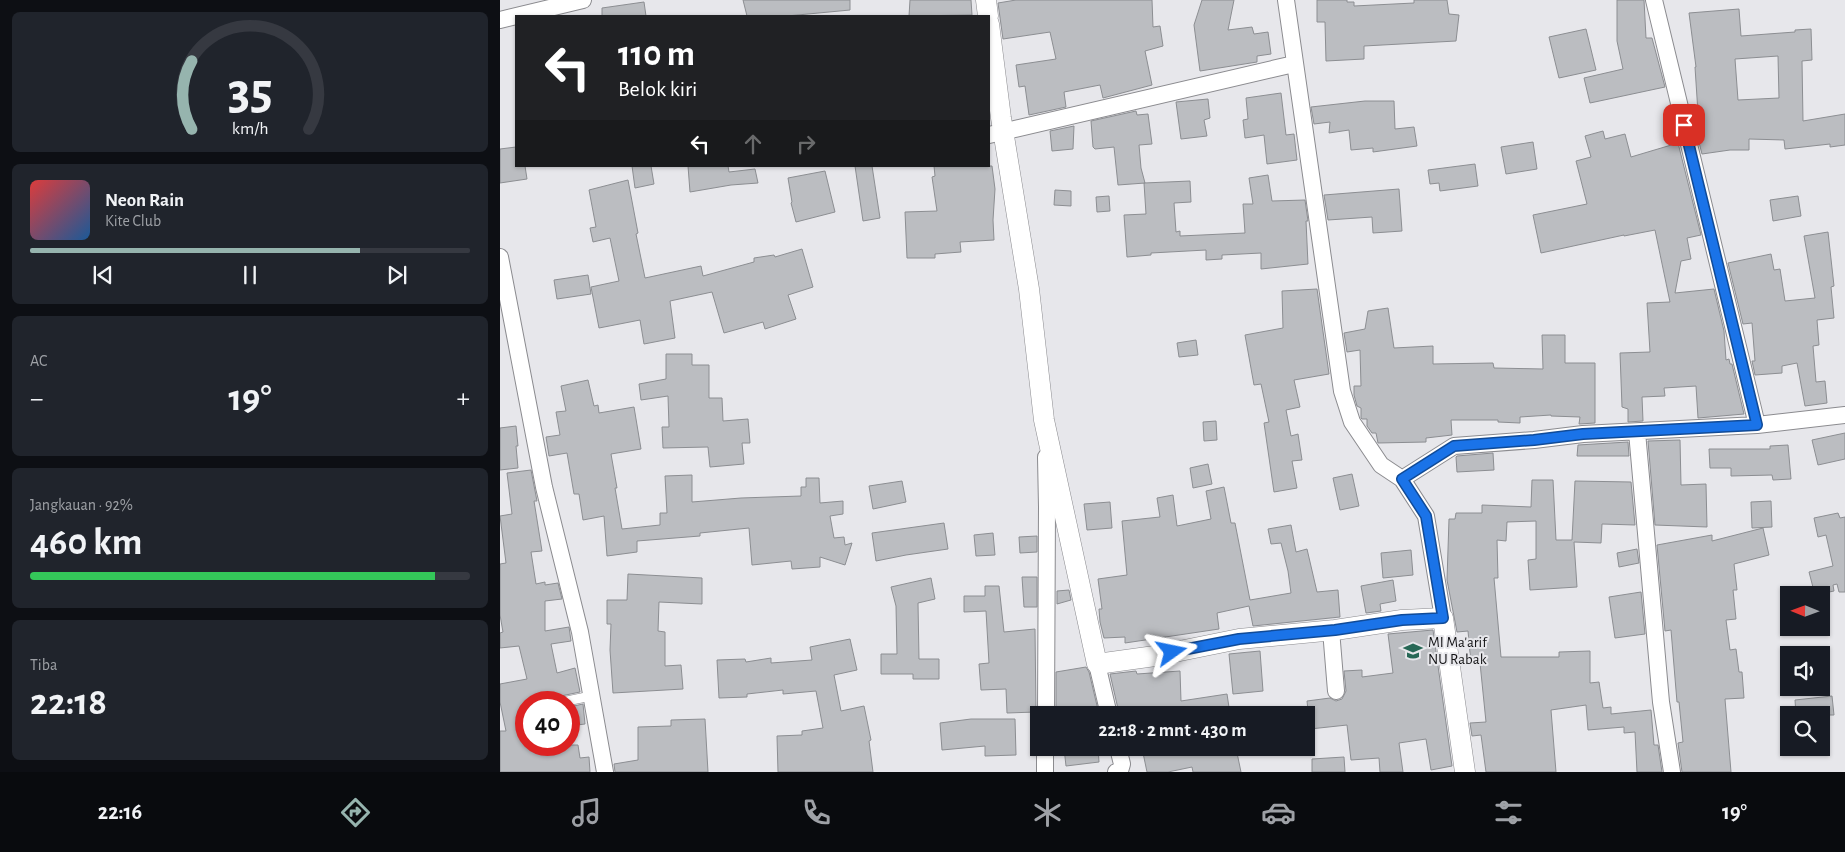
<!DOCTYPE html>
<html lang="id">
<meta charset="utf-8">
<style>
:root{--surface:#171b24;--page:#20242c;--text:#f1f3f6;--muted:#9ea1a6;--line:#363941;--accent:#96b4ae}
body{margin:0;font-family:"Alegreya Sans",sans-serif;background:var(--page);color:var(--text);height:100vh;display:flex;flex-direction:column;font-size:19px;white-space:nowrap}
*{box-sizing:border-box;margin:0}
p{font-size:16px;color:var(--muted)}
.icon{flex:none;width:28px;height:28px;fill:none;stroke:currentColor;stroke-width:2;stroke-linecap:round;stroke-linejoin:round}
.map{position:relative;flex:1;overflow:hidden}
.drawer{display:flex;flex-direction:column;gap:12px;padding:12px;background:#0d0f14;width:500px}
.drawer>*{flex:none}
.top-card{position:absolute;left:15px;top:15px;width:475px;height:152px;border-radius:0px;box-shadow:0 1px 4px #0004;background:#202124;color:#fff;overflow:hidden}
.needle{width:32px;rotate:271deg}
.tools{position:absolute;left:1280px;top:586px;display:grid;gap:10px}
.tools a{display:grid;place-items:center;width:50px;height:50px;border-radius:0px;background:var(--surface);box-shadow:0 1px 4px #0004;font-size:25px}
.speed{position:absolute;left:15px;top:691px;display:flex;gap:10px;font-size:25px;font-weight:700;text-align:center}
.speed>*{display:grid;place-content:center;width:65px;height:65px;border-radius:50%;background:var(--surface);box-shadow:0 1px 4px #0004;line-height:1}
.speed .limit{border:8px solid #d22;background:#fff;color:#111}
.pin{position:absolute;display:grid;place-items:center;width:42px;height:42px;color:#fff;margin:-21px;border-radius:10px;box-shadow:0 2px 8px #0006}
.me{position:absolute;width:55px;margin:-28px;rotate:78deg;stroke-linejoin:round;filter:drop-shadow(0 0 4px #0008)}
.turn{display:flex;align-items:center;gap:18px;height:105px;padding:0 20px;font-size:22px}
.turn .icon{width:65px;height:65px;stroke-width:2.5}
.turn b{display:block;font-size:35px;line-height:42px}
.lanes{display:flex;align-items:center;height:48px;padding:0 20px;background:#0003;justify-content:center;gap:25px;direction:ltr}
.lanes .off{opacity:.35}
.big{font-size:38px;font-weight:700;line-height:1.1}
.drawer .tile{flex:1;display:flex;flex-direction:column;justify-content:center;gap:8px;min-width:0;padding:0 18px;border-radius:8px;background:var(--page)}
.drawer .dial{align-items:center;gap:0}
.dial svg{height:130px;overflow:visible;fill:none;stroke:var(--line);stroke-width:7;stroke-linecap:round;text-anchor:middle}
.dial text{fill:var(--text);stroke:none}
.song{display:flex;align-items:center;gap:15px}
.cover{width:60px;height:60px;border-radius:8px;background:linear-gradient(135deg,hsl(0 70% 55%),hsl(210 70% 35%))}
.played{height:5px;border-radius:2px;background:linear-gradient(90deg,var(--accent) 75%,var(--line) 75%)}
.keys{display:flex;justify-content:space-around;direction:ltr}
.heat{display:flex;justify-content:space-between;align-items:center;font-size:28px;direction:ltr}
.charge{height:8px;border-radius:4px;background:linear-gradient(90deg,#34c759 92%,var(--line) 0)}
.trip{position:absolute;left:530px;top:706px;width:285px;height:50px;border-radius:0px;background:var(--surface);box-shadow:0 1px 4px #0004;font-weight:700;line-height:50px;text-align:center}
.dock{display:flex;height:80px;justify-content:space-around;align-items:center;background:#090b0e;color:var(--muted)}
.dock .icon{width:35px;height:35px}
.dock .on{color:var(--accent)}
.dock b{font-size:22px;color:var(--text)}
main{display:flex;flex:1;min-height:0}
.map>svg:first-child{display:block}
</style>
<main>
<section class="drawer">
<div class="tile dial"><svg viewBox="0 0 100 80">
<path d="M14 69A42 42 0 1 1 86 69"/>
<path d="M14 69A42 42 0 0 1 14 27" stroke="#96b4ae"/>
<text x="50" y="56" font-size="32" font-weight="700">35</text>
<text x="50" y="72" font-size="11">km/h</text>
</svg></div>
<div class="tile">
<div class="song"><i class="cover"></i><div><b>Neon Rain</b><p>Kite Club</p></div></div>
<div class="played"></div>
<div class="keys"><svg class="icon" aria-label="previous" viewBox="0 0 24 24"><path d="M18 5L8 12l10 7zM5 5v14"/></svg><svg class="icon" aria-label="pause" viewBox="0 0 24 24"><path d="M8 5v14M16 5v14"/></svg><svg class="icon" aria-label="next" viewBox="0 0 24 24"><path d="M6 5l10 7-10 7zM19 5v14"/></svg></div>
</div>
<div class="tile"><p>AC</p>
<div class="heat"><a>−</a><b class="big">19°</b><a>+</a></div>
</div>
<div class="tile"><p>Jangkauan · 92%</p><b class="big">460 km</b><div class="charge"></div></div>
<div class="tile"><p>Tiba</p><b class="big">22:18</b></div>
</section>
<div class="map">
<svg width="1345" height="772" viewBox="0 0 1345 772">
<rect width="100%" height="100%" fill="#e7e7eb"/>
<path fill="#bbbdc1" stroke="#8c8e92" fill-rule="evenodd" d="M243,0H350V10L287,16H247Z
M410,0H471L472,15L409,16Z
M516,0H652L653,27L660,26L663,46L645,51L652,85L603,98L600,85L564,92L566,107L529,115L525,86L519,87L516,65L556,59L550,32L503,39L498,3Z
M702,0H734L728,30L752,27L754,34L768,32L771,54L757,56V62L700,71L694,25Z
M817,0H847V2H854V6L914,3V0H947L949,14L959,15L956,41L864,46V59L826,61L825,22H817Z
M1117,0H1144L1146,38H1152L1165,87L1090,103L1084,78L1123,69L1117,41Z
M144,2L146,16H102V8Z
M1239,9L1241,36L1295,32V30L1311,29L1312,60L1302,61L1303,121L1345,114V145L1330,147V144L1285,149L1284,140L1249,139V150H1230L1202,154L1192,115L1198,113L1195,67H1196L1189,13ZM1278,56L1279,98L1238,100L1235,59Z
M1086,29L1096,70L1059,78L1049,37Z
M781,93L786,135L794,134L797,160L767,164L764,135L745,138L743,120L748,119L746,98Z
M708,99L710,118L704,120L707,136L681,139L676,102Z
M865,101H894L895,129L914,127L917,146L873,152V148L851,150L849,130L829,133L830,122L814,124L811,107Z
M636,111L637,115L648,114L652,144L639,145L641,168L645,183L618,185L614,147L595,149L593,147L591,121Z
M574,126L573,149L552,151L550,131Z
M1103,131L1105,139L1125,134L1131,157L1178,143L1201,235L1187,238L1191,259L1181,261L1175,293L1214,289L1224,331L1226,360L1229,359L1230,364H1232L1244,414L1198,418L1196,386L1164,388L1165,396L1142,397L1143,421L1128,422V409L1122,407L1120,353L1150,352L1147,303L1170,302L1155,230L1124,236V235L1041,253L1033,215L1087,204L1076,161L1091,157L1085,136Z
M1033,142L1037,169L1006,174L1001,147Z
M16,147V166H25L27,179L0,183V149Z
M975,164L978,186L940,191L939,183L930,184L928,170Z
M132,166H151L154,184L135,188Z
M188,166H228L229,172L255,169L258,183L231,185L190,192Z
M355,166H372L380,218L363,221Z
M434,166H492L495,189L493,220L494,240L460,242L461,252L435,254V258H407L405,212L437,211L432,177L435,176Z
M325,171L335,212L296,222L291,203L292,202L288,178Z
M768,175L772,201L805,200L808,221H806L808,264L761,269V253L722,255V259L706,260V250L651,253V255L627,257L624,215L646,214L644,183L690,181L691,202L674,203L676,232L680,231V236L745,233L743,204H753L749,178Z
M128,180L138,233L136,234L145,278L201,266L203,276L254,262V258L274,255L275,257L302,249L313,287L288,295L296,319L265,329L263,322L224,333L212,292L170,301L175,338L144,344L140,320L99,328L91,287L119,281L110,238L93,242L90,228L96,227L89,190Z
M899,189L902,231L873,233L872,217L828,220L824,195Z
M555,190L571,191V206L554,205Z
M609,196L610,211L597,212L596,197Z
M1298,196L1301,216L1273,221L1270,200Z
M1328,232L1334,286L1331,287L1334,318L1317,320L1319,345L1313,346L1316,382L1325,381L1327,403L1305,406L1297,363L1282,366V373L1255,375L1252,361H1255L1252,323L1243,324L1228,263L1271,254L1274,270L1280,269L1285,301L1315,298L1304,236Z
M88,275L91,294L57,299L54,280Z
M817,289L829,374L794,380L800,407L786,410L791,436L798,434L802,460L792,461L797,488L774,492L764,423L769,422L761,384L754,385L745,335L783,328L782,291Z
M888,308L894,348L933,346V364L993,363L994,368L1043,369L1042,335H1065V363H1095V423L1079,424L1080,417L1051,416V415L1020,417V423L998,422V420H951L952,435L926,438V442L878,443L876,433H872L867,426V419H862L861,418V408L857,406L854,395V386H861L860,350L847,352L844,333L865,329L868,311Z
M696,340L698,355L679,357L677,343Z
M166,354H192V365H209V398H222L223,421L248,419L250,443H242L244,464L210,467L208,447L163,448L162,427H169L168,396L141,400L139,384L166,379Z
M88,380L94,406L98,405L99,413L134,407L141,449L111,454L117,488H115L122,529L160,525V513H167L165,476L192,475V502L241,498L301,496V487H306V478H319L320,503L343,501V514L330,516L334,538L344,537L345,545L352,543L345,565L320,557V567L292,569L291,561L252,565L249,528L200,533V536L137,541V552L107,556L104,516L83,520L79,494H74L67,453L49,456L46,437L60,435L56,412L66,411L61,386Z
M716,421L717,440L704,441L703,422Z
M16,426L18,446H16L18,468L0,470V428Z
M1345,433V459L1318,465L1312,440Z
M1180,440L1181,485L1206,484L1207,527L1155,525L1148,441Z
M1128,442L1129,456H1077L1078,445Z
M1288,445L1291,479L1273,480L1272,475L1231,476V468H1210L1209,449H1270V446Z
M993,453L994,470L957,472L956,457L957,456Z
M708,464L712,484L693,488L690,468Z
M31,470L37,501H34L42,551L31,552L36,584L45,582V585L58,583L62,599L45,601V631L69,627L71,641L51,644L57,673L75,668L80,692L61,696L56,701L49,702H26V745H78L80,758L89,757L90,772H0V731H6L0,702V684L27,679L19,646L0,648V633L3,632L0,615V564L6,563L0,516L12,514L7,473Z
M852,474L859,506L840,510L833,478Z
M1032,480H1053L1056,540H1072L1075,481L1131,482L1135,525L1102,524L1101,543L1074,542L1077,587L1030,590L1028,560L1036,559V521L1007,522L1006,541L997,540L998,578H994L1001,657H1059V652L1090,651V683L1099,682L1103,708L1111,707V714L1151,710L1154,745H1158L1162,772H1137L1135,732L1124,733V727L1088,730L1086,705L1051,710L1056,772H986L981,735L972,736L970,723L986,722L980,663L971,664L968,631L957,632L947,580L949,519H955L956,513H982V505L1031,507Z
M402,481L406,502L373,509L369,486Z
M724,487L731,523H735L750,600L791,593L788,571L781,543L771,544L768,529L791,525L796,552L807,549L817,592L838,590L840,617L753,626L749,606L717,613L719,629L625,643V637L604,638L600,622L599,609H602L598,579L627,575L622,521L660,517L657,498L673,495L677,526L711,519L706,491Z
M1271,501L1272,527L1252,528L1251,502Z
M610,502L612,528L587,530L584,504Z
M1338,513L1340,518L1345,517V592H1339L1337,584L1333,585L1334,591L1315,595L1309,572L1333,566L1326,535L1318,537L1314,518Z
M444,523L448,549L406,555L376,561L372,533Z
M1263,528L1269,555L1234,564L1237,590H1233L1236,619L1226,620L1230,650L1236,649L1239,672H1242L1244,698L1225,699L1231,772H1182L1178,743L1183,742L1179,702H1177L1171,630L1165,631L1157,545L1212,535V541Z
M493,533L495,555L476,556L474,535Z
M537,536V552L520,553L519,537Z
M1137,549L1139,563L1119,567L1117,553Z
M911,550L913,575L883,578L881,553Z
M128,574L202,578V604L159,602L158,631L165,632V666L181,665L183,689L113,693L110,650L111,624H107V600H127Z
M522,577H537V607H524Z
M431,578L435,599L418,603L419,659H439V679H413V674H381V654H397L396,606L391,587Z
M893,580L896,601L880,604L881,611L866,613L861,586Z
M485,586H499L504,632L535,629L536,712L507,713L506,689L481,690L479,664L489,663L486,611L464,612V596H485Z
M569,590L571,600L557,604V591Z
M1141,592L1145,634L1115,638L1109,597Z
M933,630L952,766L931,770L926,739L899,743L903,772H880L879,758L851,760L847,725L810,729L807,701L830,698L836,701L842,699L846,691L844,671L862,670V677L893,673L888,634Z
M350,639L357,670L334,675L341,711L364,706L371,740L369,741L373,772H278L277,736L302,735V731L323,728L316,691L283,694V690L247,694V697L219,698L217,660L245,659L246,662L271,658V663L312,660L310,647Z
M760,651L763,691L733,694L729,654Z
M586,667L589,672L599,714L556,715V672Z
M636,671L637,674L680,671L681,701L727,694L730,714L627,715V712L619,713L610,674Z
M1332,696L1334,715H1296L1295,700Z
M83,704L85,724L69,726V707Z
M205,719L208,772H115L114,764L138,760V727L171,726V720Z
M471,719H515L516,755L485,756V746L442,750L440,723Z
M564,748H598L599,762L566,766Z
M642,748H736L741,772H693L692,767L668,772H647Z
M844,757L845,772H812V759Z"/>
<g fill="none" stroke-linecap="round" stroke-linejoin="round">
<g stroke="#8b8b8f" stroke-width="10">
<path id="service" d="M62,702L91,696"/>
</g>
<g stroke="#8b8b8f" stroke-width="18">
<path id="minor" d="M786,0L842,391L852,422L881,465L902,479L926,516L943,618
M1154,0L1257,425
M0,20L83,0
M489,135L794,64
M0,257L44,487L80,632L105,772
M1137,432L1161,702L1172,772
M546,457L547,507L546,715
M902,479L954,446L1034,440L1083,434L1257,425L1345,415
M831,630L836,691
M597,664L609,715
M545,772V748
M616,772L620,771L622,764L618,748"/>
</g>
<g stroke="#8b8b8f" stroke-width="21">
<path id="tertiary" d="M486,0L488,16
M489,24L501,118L529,289L544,420L597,664L655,656L739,639L835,630L902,620L943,618L965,772"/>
</g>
<use href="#service" stroke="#fff" stroke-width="9"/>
<use href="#minor" stroke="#fff" stroke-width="16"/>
<use href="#tertiary" stroke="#fff" stroke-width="20"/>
</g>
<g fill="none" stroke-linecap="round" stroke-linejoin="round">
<g stroke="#114b97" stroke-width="12">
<path id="route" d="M672,652L739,639L835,630L902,620L943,618L926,516L902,479L954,446L1034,440L1083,434L1257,425L1184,125"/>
</g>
<use href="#route" stroke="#1a73e8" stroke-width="9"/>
</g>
<defs>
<g id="school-bare" transform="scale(1.5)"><path d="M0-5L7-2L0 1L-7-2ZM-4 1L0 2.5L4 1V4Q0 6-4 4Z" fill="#276856" stroke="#e7e7eb" stroke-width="2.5" paint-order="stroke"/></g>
</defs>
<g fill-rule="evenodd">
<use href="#school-bare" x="913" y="651"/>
</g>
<g text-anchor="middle" stroke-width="4" stroke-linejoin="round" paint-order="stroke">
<g font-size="15" fill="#131315" stroke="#e7e7eb" text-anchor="start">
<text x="928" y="647">MI Ma'arif<tspan x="928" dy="17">NU Rabak</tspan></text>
</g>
</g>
</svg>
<div class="tools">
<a><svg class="needle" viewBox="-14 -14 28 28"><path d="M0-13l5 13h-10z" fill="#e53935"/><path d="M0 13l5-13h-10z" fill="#9ea1a6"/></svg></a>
<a><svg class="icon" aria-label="sound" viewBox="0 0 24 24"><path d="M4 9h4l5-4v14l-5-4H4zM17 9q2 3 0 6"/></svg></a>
<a><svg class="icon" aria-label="search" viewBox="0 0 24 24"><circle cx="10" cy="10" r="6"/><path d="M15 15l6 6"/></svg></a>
</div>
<div class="speed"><div class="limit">40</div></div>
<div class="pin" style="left:1184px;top:125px;background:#d93025"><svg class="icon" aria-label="arrive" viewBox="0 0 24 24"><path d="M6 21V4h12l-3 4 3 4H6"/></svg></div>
<svg class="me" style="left:672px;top:652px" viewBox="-20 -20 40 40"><path d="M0-17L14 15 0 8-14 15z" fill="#1a73e8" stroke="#fff" stroke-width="4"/></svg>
<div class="trip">22:18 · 2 mnt · 430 m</div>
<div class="top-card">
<div class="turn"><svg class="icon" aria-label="left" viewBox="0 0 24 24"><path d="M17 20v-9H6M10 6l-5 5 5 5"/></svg><div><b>110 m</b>Belok kiri</div></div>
<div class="lanes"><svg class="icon" aria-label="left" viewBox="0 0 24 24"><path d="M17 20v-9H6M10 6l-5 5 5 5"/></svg><svg class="icon off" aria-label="ahead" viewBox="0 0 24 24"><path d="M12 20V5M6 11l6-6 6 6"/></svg><svg class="icon off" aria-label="right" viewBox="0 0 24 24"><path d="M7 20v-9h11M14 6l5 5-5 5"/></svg></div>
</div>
</div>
</main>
<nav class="dock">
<b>22:16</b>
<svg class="icon on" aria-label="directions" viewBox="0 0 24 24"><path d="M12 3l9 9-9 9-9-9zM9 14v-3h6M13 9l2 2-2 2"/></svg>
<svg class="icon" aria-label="music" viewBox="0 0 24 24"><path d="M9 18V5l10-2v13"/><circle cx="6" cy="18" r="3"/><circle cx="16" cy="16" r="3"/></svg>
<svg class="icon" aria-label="phone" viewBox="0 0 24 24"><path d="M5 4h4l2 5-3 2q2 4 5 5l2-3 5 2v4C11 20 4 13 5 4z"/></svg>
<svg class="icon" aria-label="climate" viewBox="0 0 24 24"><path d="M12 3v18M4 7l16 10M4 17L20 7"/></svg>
<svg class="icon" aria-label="car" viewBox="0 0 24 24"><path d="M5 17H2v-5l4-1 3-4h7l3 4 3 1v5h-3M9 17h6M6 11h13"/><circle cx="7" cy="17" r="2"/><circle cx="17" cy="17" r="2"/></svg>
<svg class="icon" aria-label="filters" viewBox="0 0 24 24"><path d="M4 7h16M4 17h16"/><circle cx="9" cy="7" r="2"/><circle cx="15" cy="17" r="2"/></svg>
<b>19°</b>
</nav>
